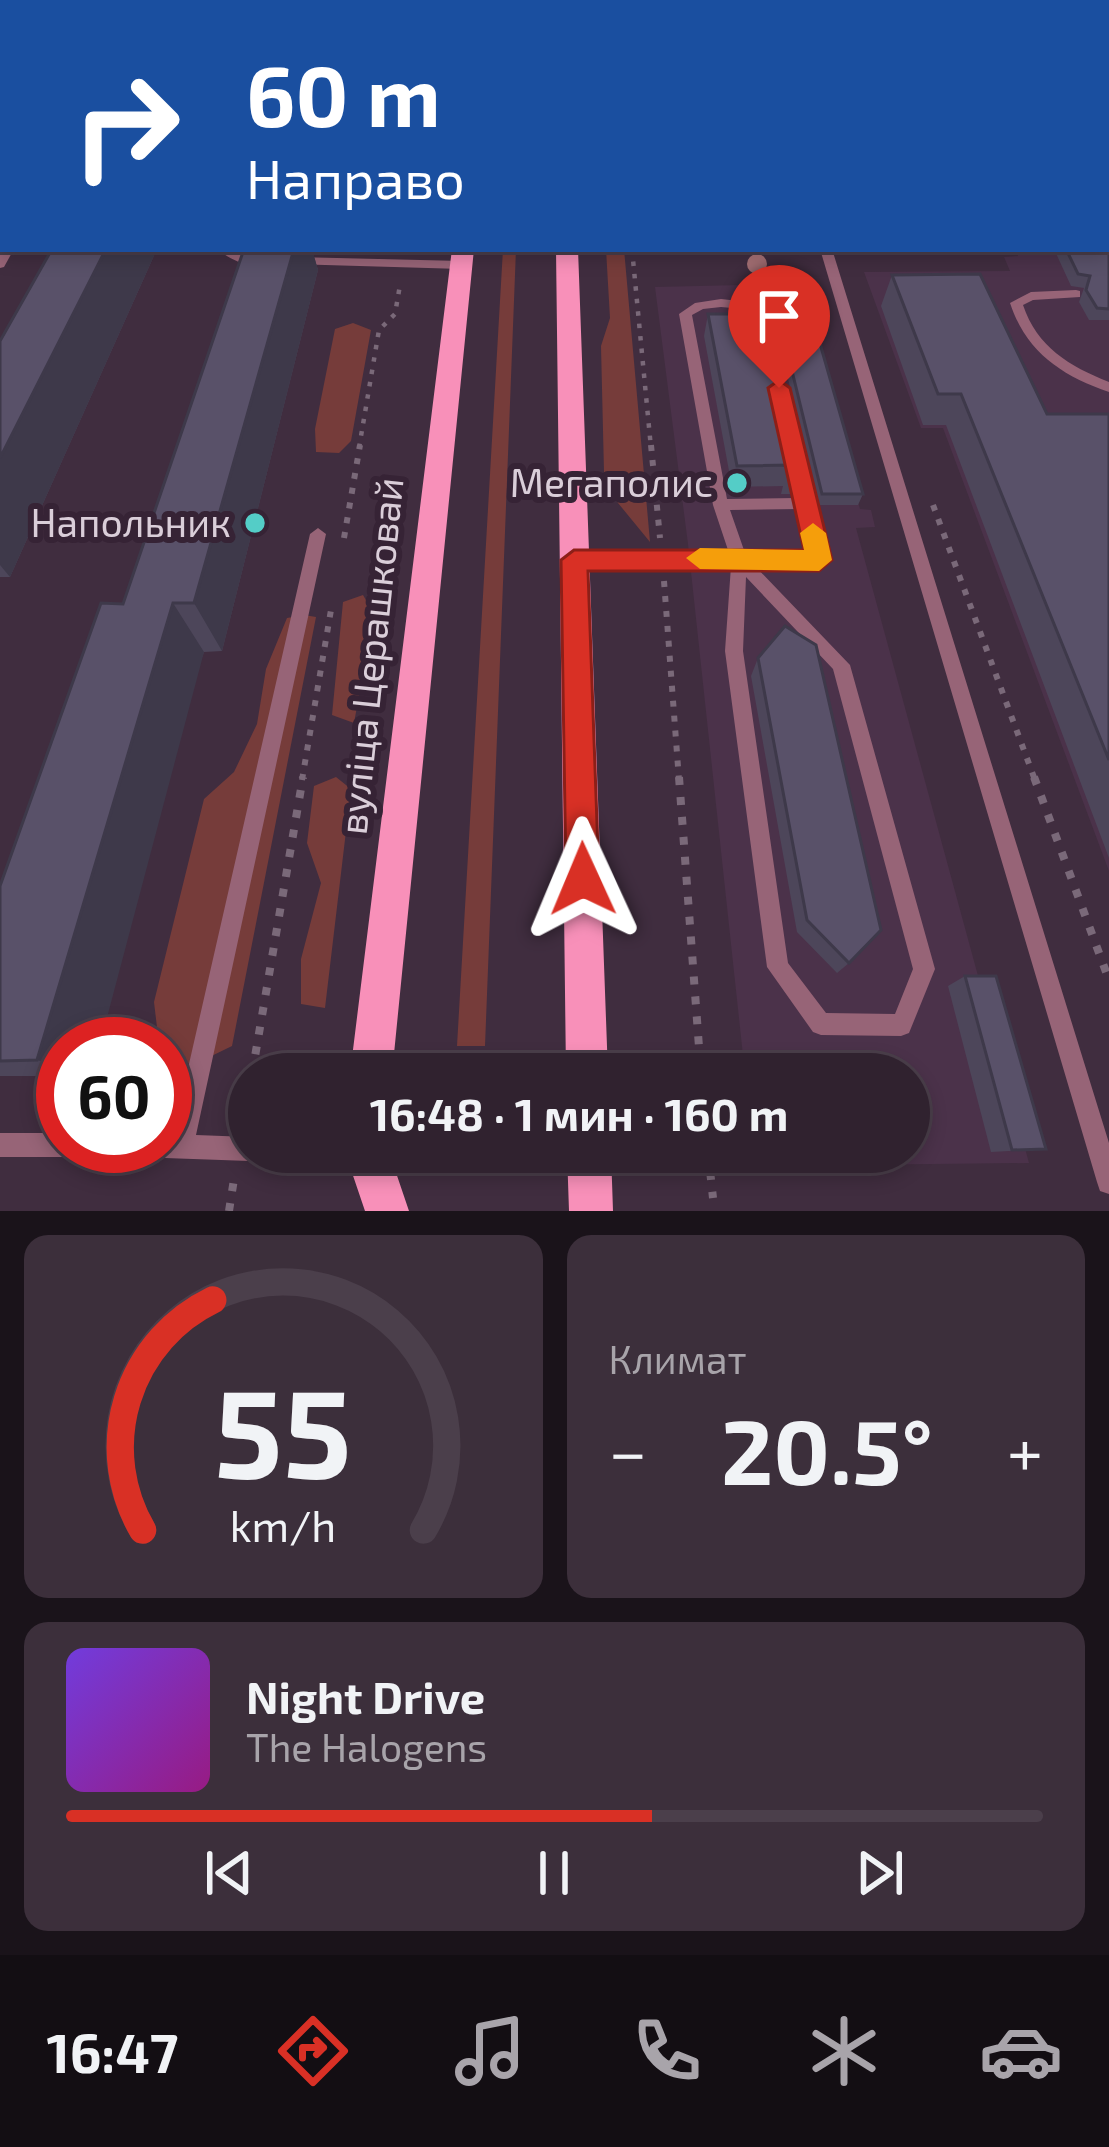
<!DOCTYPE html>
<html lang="ru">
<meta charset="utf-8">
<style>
:root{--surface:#30222f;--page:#3c2f3b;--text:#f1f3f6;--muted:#a8a4aa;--line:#4b3f4b;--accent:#d93025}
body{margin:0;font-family:"Exo 2",sans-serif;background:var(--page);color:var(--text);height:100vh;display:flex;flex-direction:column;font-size:45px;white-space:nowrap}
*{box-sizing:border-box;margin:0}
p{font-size:39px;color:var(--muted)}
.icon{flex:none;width:66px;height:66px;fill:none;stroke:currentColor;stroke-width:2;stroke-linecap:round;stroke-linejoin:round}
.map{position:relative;height:1211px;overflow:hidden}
.drawer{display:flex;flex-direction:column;gap:24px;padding:24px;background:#1a131a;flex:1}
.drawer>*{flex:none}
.top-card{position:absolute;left:0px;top:0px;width:1110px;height:252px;box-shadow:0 6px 18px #0003,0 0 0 3px var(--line);background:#1a4fa0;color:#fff;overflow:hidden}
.speed{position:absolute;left:36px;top:1017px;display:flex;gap:24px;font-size:60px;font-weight:700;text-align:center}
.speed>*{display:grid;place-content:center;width:156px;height:156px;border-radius:50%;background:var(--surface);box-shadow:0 6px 18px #0003,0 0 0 3px var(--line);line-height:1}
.speed .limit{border:18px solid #d22;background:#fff;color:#111}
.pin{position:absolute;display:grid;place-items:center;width:102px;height:102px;color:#fff;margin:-123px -51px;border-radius:50% 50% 50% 0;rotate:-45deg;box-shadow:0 0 12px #0007}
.pin .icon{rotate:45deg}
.me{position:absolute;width:132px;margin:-66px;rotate:359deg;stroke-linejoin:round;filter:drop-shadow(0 0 9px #0008)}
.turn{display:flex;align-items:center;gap:42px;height:252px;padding:0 48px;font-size:54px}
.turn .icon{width:156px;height:156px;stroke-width:2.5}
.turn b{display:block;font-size:84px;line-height:102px}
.big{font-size:90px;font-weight:700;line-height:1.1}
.drawer .widget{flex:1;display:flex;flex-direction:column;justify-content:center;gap:18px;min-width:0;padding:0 42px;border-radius:24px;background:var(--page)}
.drawer .dial{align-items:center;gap:0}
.dial svg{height:312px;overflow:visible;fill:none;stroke:var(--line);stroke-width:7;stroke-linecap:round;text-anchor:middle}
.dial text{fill:var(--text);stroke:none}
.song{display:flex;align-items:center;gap:36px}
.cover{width:144px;height:144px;border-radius:18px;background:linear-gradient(135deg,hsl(260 70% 55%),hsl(310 70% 35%))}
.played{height:12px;border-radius:6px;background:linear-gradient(90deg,var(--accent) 60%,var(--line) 60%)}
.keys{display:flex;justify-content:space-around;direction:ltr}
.heat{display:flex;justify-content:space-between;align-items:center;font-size:66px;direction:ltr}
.drawer .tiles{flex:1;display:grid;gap:24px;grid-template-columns:1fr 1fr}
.widget:last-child{grid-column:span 2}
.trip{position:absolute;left:228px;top:1053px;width:702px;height:120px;border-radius:60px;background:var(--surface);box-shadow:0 6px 18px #0003,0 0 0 3px var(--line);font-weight:700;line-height:120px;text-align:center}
.tabs{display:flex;height:192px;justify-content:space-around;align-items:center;background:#130e13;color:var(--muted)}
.tabs .icon{width:84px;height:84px}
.tabs .current{color:var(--accent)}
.tabs b{font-size:54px;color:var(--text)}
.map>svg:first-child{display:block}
</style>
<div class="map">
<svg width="1109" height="1211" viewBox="0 0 1109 1211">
<rect width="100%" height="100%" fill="#402d3f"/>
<path fill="#4b324a" d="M1107,195H1109V871L943,428H921L864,272L1010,271L1004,257L1018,256L1016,249H1107Z
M790,284L805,344H813L860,509L871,510L875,527L856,528L1029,1163L755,1166L754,1152H909V1074H745L688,544L655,287Z"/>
<path fill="#763c3a" d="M503,249H516L485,1046H457Z
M606,249H624L650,542L618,503L604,472L601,346L610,318Z
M353,323L371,330L351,441L339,453L316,452L315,429L335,329Z
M363,595L374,614L354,723L332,715L343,602Z
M304,615L316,617L232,1046L193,1065L165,1055V1044H159L154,1002L204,799L234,772L257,724L266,669L287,618Z
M336,777L351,789L325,1008L301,1004V959L321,883L307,843L314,786Z"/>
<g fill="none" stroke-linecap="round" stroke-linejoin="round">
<path stroke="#7a6979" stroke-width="4.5" stroke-dasharray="4.5 8" stroke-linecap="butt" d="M632,249L651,448
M359,448L379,330L395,314L400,285"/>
<path stroke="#7a6979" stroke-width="6" stroke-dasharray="6 9" stroke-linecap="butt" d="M651,445L660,538
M933,505L1035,780
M344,538L360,445
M664,581L679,780
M302,780L332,604"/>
<path stroke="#7a6979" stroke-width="8" stroke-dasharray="8 12" stroke-linecap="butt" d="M679,777L701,1074
M1034,777L1109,980
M646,1063L699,1061
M252,1074L303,777
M245,1119L249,1090
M708,1152L713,1198
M229,1211L234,1179"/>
<path fill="#976477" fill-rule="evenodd" d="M616,0H624L625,3H617Z
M668,0H676L675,3H667Z
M744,0H752L753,3H745Z
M875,0H883L885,3H877Z
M1107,166H1109V172H1107Z
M3,248L14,249L4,267L0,268V253Z
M217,249C231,249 235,254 247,257C256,259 261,257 269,261C251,270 232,261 217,249Z
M820,249H832L1109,1143V1194L1100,1191L1097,1182Z
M295,257L462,261L468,265L462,269L291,264V258Z
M1076,290L1080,291V297L1033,300L1023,305C1037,347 1069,366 1109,382V392C1062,376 1026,352 1010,303L1031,292Z
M721,299L748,302L767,311L827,560L819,566H755L850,665L935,969L909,1033L901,1036L821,1035L813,1032L767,967L725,651L731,566H575L567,560L575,554L729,553L713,505L679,314L695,303ZM721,307L743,309L755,313L797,498L727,499L692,315L703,309ZM799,509L810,554L745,553L730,510ZM746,577L833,669L913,969L895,1014L826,1013L788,963L743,651Z
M318,528L326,534L196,1135L249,1137V1152H260L257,1157L249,1161L165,1158L157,1154L153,1146H165V1134H173L310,534Z
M0,1133H63V1146H74L71,1153L63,1157H0Z
M300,1152H375L376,1154L372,1162C354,1169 322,1167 304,1160Z"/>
<path stroke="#976477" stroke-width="24" d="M21,3L23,0"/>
<path fill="#ce7d9c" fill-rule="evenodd" d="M0,148H3V158H0Z"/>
<path fill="#f890b9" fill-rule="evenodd" d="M480,0H496V3H480Z
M553,0H569V3H553Z
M452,249H474L392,1074H350Z
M556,249H578L608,1074H566Z
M345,1152H389L409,1211H365Z
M567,1152H611L613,1211H569Z"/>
</g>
<circle fill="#a87277" cx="757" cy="264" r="10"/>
<path fill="#4d465a" d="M0,33H3V91H0Z
M1109,222V320H1089L1079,302L1084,288L1071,286L1054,249H1107Z
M52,249H157L10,577H0V341Z
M244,249H323L322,253H313L318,270L222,651L204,652L63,1044V1076H0V886L123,604Z
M892,275L1047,414H1109V858L946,425H923L881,306Z
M708,314L752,323L798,473L791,494H781L783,486L732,487L704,336Z
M783,334L863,494L858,505H818L780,345Z
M758,658L849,963L837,973L797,932L751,676Z
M965,976L1046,1149L991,1152L948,986Z"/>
<path fill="#3e394a" d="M193,0H209L208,3H191Z
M0,170L3,175V219L0,224Z
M106,249H157L10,577L0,565V458Z
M294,249H312L318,270L222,651L194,603Z
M173,603L204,652L100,1044H63V1068L37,1060Z"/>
<path fill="#595169" stroke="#3e394a" stroke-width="3" d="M38,0H193L191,3H35Z
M786,0H845L847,3H787Z
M906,0H953L955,3H908Z
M1010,0H1054L1057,3H1012Z
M0,33H3V70H0Z
M1107,73L1109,75V104H1107Z
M1107,222H1109V309L1097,308L1086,290L1090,276L1078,274L1066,249H1107Z
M52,249H106L0,458V341Z
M244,249H294L194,603H173L37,1060L0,1061V886L101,603L123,604Z
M980,274L1047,414H1109V760L961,394H938L892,275Z
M708,314H750L752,323H763L798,473H788L791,465L737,466Z
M817,333L863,494H822L783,334Z
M785,626L816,645L881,930L849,963L807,920L758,658Z
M965,976H996L1046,1149L1012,1150Z
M909,1082H912L923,1132H909Z"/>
<path fill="#d93025" stroke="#8d1f18" stroke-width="3" d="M779,380L790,388L832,560L819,571H588L599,879L594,891L583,896L571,891L566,879L561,560L574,550H804L768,388Z"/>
<path fill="#f59e0b" d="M813,523L826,533L832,560L819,571L700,569L686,558L700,548L804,550L800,533Z"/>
<g fill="#54cdc7" stroke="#362335" stroke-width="4.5">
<circle cx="737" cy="483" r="12"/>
<circle cx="255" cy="523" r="12"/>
</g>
<g text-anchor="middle" stroke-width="12" stroke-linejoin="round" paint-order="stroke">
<g font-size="39" fill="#daced9" stroke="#362335" text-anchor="end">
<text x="713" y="497">Мегаполис</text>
<text x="231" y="537">Напольник</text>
</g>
<g font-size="39" fill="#daced9" stroke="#362335">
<text transform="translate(371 656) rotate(-84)" y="14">вуліца Церашковай</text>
</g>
</g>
</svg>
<div class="speed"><div class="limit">60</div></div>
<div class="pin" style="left:779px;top:388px;background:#d93025"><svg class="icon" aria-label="arrive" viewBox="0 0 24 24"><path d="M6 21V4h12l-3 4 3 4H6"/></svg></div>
<svg class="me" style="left:583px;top:879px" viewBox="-20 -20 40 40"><path d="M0-17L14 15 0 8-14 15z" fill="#d93025" stroke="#fff" stroke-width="4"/></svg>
<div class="trip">16:48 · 1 мин · 160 m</div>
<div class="top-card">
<div class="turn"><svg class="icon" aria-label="right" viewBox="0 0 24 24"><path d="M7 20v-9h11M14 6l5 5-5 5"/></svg><div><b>60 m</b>Направо</div></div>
</div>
</div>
<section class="drawer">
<div class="tiles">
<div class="widget dial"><svg viewBox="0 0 100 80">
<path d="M14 69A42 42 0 1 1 86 69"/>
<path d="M14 69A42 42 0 0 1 32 10" stroke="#d93025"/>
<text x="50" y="56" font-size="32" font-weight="700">55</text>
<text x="50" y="72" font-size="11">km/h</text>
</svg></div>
<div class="widget"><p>Климат</p>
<div class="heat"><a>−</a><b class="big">20.5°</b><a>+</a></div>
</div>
<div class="widget">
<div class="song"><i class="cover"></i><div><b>Night Drive</b><p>The Halogens</p></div></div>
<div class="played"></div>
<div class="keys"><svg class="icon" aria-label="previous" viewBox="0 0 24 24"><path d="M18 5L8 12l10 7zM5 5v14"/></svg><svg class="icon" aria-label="pause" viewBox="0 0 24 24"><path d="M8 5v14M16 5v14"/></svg><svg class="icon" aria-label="next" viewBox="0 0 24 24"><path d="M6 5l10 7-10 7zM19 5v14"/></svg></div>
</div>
</div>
</section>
<nav class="tabs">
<b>16:47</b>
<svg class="icon current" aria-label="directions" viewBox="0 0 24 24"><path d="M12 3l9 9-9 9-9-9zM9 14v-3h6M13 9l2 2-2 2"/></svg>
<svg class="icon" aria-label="music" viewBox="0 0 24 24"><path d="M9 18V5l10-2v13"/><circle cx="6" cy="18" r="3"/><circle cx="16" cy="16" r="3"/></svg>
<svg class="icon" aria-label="phone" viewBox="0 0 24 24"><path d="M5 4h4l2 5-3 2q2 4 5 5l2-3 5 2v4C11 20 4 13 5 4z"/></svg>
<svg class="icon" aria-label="climate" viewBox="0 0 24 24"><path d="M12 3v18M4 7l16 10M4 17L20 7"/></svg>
<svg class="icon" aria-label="car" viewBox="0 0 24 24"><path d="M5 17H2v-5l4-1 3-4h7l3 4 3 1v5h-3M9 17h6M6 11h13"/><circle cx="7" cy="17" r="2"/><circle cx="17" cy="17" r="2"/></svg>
</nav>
